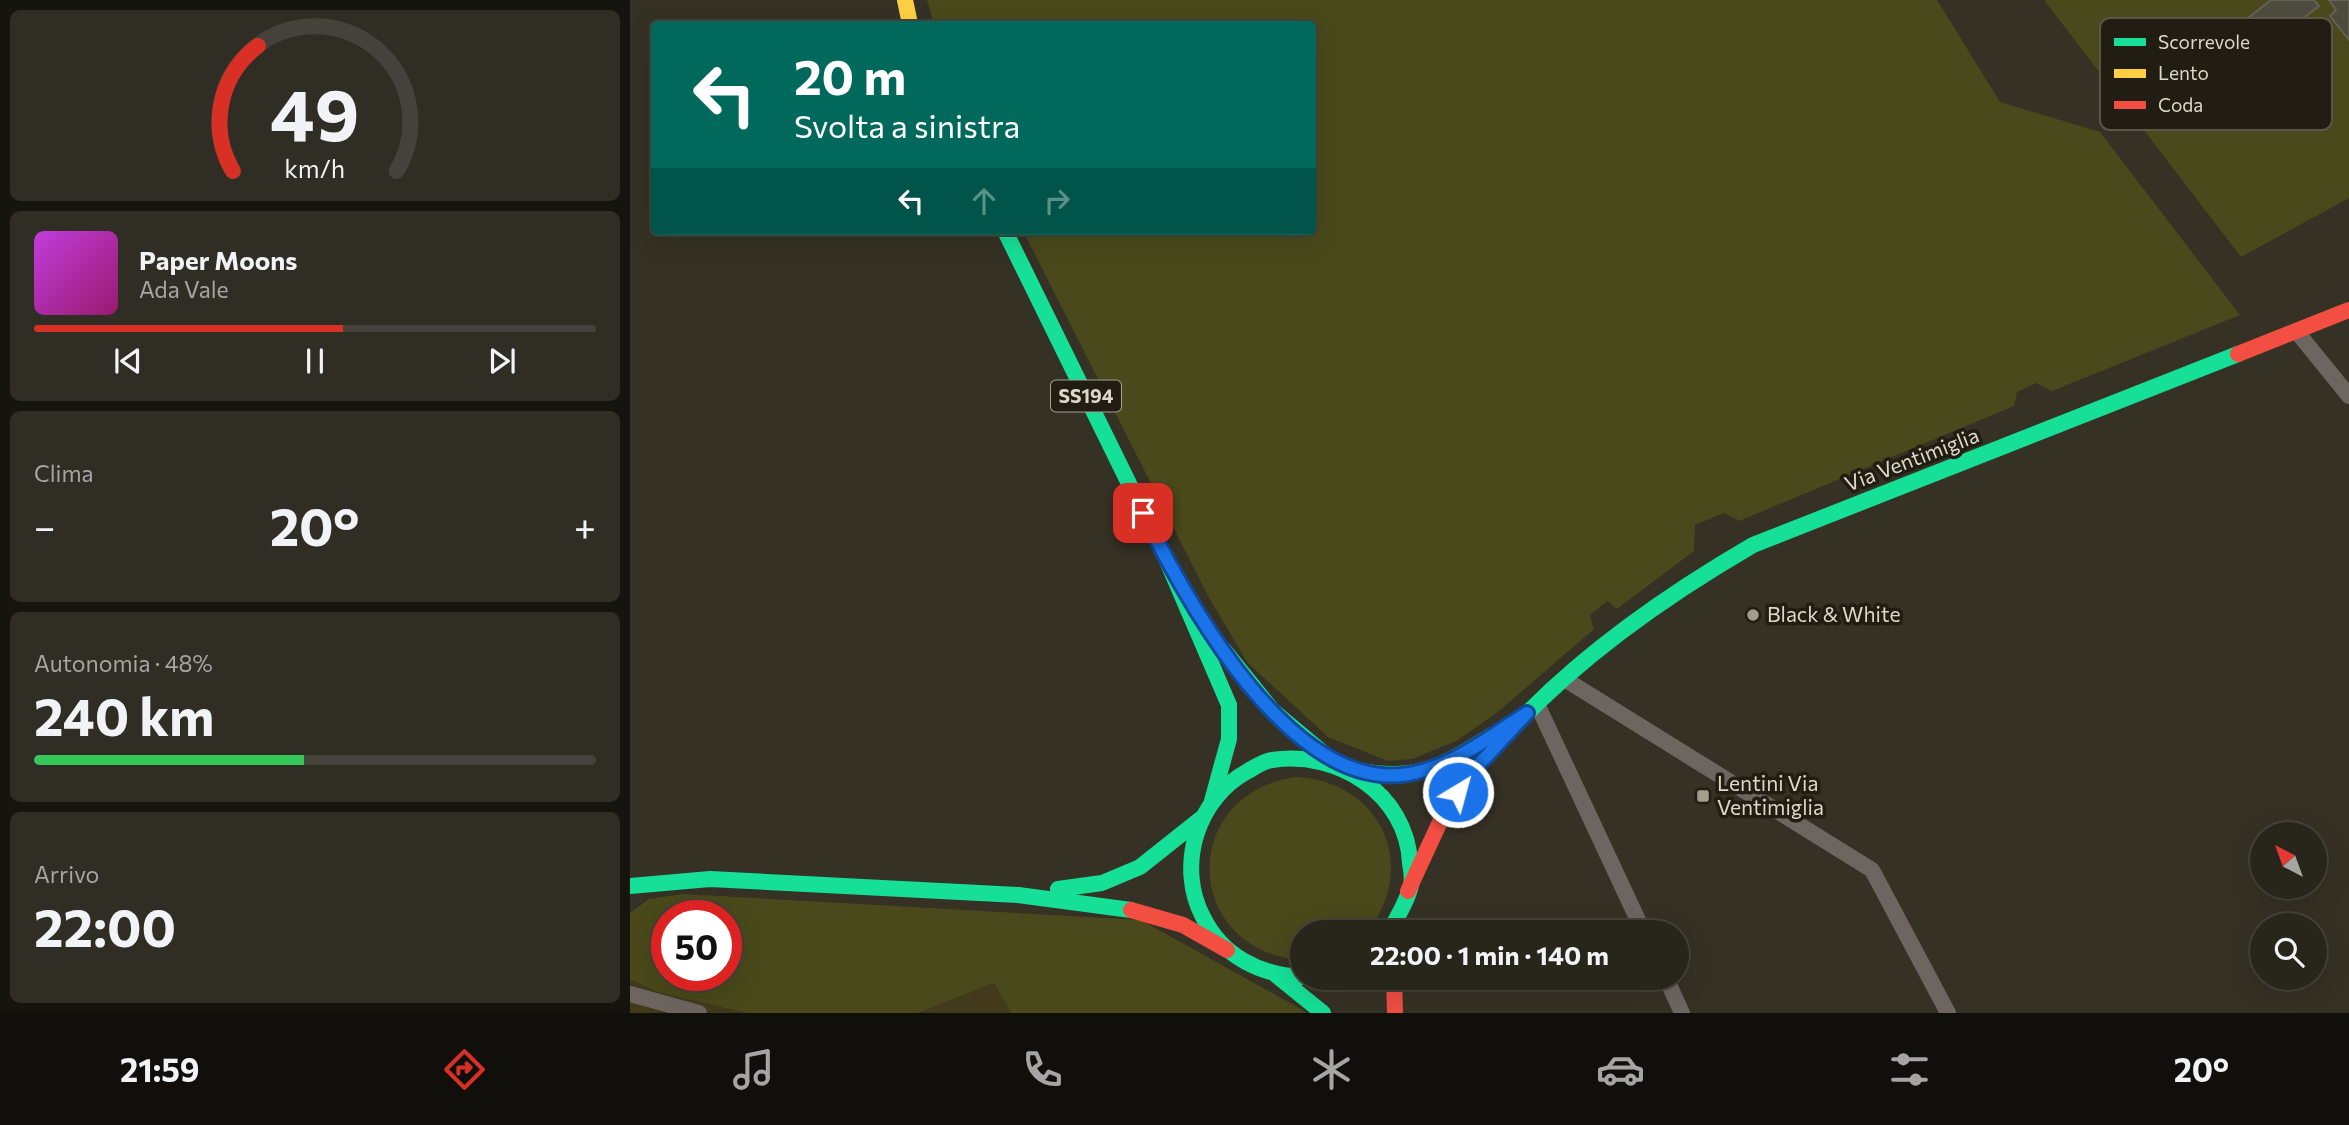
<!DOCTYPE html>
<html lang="it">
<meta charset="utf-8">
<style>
:root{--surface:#28251b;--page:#302d24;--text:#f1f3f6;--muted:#a5a5a3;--line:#44423a;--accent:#d93025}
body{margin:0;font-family:Commissioner,sans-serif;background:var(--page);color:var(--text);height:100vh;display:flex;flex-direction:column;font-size:26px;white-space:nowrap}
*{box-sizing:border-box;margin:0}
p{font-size:23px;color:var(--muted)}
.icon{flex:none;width:38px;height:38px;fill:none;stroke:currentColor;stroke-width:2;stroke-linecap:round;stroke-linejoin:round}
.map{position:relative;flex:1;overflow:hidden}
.panel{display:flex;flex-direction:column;gap:10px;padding:10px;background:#16140f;width:630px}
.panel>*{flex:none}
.banner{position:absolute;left:21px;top:21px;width:665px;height:214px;border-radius:7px;box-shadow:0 7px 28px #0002,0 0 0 2px var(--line);background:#00695c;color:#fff;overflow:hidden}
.needle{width:46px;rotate:319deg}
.buttons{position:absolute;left:1620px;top:822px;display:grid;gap:14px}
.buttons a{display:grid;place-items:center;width:77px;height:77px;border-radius:50%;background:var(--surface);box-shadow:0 7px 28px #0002,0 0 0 2px var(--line);font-size:35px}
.speed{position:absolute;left:21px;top:900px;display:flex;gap:14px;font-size:35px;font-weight:700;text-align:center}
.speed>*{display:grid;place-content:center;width:91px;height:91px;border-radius:50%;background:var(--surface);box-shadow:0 7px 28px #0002,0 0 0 2px var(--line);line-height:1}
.speed .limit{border:10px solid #d22;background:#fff;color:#111}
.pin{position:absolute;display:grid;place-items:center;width:60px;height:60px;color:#fff;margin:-30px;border-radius:14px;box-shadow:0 4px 10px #0006}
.me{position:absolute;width:77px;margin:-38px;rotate:37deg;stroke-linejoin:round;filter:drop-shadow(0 0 5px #0008)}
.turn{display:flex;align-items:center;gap:24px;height:147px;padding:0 28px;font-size:32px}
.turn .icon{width:91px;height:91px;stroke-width:2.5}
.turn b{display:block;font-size:49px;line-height:60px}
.lanes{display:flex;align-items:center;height:66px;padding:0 28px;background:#0003;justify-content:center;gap:35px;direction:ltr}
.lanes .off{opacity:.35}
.big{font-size:52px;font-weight:700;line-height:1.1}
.panel .tile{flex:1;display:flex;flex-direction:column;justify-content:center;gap:10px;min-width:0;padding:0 24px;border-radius:10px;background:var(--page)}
.panel .dial{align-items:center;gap:0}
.dial svg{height:182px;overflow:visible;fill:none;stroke:var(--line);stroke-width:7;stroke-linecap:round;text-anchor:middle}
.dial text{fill:var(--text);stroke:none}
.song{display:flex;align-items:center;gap:21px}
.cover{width:84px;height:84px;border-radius:10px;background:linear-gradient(135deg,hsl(290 70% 55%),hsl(320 70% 35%))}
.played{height:7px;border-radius:4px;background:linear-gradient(90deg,var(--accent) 55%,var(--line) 55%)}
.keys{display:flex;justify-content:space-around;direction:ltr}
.heat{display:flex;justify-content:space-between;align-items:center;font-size:38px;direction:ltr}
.charge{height:10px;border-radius:5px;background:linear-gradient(90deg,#34c759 48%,var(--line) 0)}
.trip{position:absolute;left:660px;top:920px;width:399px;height:70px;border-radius:35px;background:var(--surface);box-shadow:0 7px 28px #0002,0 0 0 2px var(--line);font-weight:700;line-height:70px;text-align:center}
.dock{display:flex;height:112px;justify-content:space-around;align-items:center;background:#100f0b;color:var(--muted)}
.dock .icon{width:49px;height:49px}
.dock .current{color:var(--accent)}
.dock b{font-size:32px;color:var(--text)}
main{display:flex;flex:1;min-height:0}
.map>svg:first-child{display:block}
</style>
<main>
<section class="panel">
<div class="tile dial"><svg viewBox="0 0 100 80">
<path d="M14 69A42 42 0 1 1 86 69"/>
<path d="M14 69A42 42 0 0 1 25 14" stroke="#d93025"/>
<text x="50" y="56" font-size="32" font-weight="700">49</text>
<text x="50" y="72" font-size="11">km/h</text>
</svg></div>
<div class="tile">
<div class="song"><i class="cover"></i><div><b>Paper Moons</b><p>Ada Vale</p></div></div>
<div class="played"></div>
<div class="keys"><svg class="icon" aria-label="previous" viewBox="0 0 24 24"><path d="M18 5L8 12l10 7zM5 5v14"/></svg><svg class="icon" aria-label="pause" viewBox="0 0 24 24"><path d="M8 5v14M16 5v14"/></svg><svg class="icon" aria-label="next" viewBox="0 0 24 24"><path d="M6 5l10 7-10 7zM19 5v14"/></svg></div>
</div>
<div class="tile"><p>Clima</p>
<div class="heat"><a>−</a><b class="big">20°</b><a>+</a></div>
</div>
<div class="tile"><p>Autonomia · 48%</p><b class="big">240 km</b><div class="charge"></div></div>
<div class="tile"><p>Arrivo</p><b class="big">22:00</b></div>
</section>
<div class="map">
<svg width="1719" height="1013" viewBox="0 0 1719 1013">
<rect width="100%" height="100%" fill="#353124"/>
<path fill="#433a1b" d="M0,979L27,992L117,1013H0Z
M364,983L381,1013H288Z"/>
<path fill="#49491b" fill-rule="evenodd" d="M297,0H1307L1370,102L1470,132L1610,315L1422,391L1406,383L1387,392L1384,406L1109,521L1094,513L1065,525L1064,551L987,609L977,601L960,615L964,629L869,711L828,740L782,759L758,761L698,737L617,662L578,596L393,231H682V24H304Z
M1414,0H1719V198L1611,257Z
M665,777C750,780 791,866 736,933H672V960C554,952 546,796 665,777Z
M53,894L511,920L678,1013H381L364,983L288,1013H117L27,992L0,979V913L19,899ZM37,915H96V975H37Z"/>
<path fill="#4d4a3e" stroke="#636055" stroke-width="2" d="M1641,0H1684L1689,6L1591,82L1571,55Z
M1699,0H1719V40L1700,16L1706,10Z"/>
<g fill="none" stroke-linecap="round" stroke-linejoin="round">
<path stroke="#6c6560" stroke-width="16" d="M1667,332L1719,396
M936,680L1242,870L1318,1013
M907,704L1014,933
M1036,978L1052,1013
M0,994L69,1013"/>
<path stroke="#16e098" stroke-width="16" d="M375,231L537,561L599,705V739L582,801
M594,650L643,711L704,762
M884,727C952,654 1037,595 1123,545L1608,354
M721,769C785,782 808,769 862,735
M0,886L80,879L388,895L501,910
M428,889L472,883L510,867L573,817
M646,975L693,1013
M672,977C630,975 592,956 573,917C546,866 567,798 618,771C625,767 634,761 642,760C708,750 777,794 780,863C781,870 783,878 781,885C778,901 766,918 759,933"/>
<path stroke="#ffcf43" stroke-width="16" d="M275,0L280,24"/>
<path stroke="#f24e42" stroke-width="16" d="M1608,354L1719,310
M778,891L815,811L841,773L884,727
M501,910L553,925L597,950
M764,978L765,1013"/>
</g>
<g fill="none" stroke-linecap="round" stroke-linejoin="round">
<g stroke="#114b97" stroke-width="18">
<path id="route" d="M513,513C557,602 661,794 779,774C822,767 861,736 897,713L841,773L828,792"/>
</g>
<use href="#route" stroke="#1a73e8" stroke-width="12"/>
</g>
<g fill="#a29e8f" stroke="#211d12" stroke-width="2.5">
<circle cx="1123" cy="615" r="7"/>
<rect x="1066" y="789" width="14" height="14" rx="3.5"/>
</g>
<g text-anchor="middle" stroke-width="7" stroke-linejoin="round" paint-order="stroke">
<rect fill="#211d12" stroke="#a4a092" stroke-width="2" x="421" y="380.5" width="70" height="31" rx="5"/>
<g font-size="19" font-weight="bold" fill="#dcd8c9">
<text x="456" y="403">SS194</text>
</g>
<g font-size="21" fill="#dcd8c9" stroke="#211d12">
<text transform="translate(1282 460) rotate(-21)" y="7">Via Ventimiglia</text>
</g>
<g font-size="21" fill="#dcd8c9" stroke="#211d12" text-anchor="start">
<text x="1137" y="622">Black &amp; White</text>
<text x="1087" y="791">Lentini Via<tspan x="1087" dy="24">Ventimiglia</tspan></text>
</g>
</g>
<rect x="1470" y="18" width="232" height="112" rx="10" fill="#211d12" stroke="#595549" stroke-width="2"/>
<rect x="1484" y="38" width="32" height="8" fill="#16e098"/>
<rect x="1484" y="69" width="32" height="9" fill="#ffcf43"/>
<rect x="1484" y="101" width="32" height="8" fill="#f24e42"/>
<g font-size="19" fill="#dcd8c9">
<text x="1528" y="49">Scorrevole</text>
<text x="1528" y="80">Lento</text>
<text x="1528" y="112">Coda</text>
</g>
</svg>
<div class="buttons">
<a><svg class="needle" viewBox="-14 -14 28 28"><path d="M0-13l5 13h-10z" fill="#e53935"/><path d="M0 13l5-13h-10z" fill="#a5a5a3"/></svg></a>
<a><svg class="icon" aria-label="search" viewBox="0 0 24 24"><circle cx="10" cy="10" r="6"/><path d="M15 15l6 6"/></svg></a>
</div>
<div class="speed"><div class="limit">50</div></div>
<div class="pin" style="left:513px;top:513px;background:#d93025"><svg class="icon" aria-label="arrive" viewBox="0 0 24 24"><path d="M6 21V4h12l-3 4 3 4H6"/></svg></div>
<svg class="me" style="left:828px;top:792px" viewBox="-20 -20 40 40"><circle r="17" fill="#1a73e8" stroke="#fff" stroke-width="3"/><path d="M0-11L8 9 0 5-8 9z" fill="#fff"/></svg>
<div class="trip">22:00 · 1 min · 140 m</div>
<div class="banner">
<div class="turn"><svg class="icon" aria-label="left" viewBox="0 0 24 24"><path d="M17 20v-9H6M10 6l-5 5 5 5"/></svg><div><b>20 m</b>Svolta a sinistra</div></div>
<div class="lanes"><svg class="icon" aria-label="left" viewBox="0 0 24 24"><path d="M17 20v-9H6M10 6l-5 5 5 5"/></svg><svg class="icon off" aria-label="ahead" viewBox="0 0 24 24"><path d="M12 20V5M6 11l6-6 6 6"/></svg><svg class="icon off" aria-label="right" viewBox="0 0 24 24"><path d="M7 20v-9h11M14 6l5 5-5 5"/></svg></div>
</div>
</div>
</main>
<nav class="dock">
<b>21:59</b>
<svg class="icon current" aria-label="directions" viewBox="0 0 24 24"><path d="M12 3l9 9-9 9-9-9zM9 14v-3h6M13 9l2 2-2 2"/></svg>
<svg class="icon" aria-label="music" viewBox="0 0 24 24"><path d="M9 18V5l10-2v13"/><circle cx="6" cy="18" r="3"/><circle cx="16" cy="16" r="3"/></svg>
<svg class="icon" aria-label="phone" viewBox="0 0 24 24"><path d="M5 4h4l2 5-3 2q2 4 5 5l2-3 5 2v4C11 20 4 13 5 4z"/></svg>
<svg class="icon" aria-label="climate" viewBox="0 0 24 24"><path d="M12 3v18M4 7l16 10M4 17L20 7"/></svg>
<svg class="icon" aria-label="car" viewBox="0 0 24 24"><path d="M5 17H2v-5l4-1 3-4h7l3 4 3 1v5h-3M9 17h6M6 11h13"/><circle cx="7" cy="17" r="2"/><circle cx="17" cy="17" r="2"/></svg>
<svg class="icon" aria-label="filters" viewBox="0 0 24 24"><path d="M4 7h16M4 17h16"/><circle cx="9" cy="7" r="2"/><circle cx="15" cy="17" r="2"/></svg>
<b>20°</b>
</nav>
